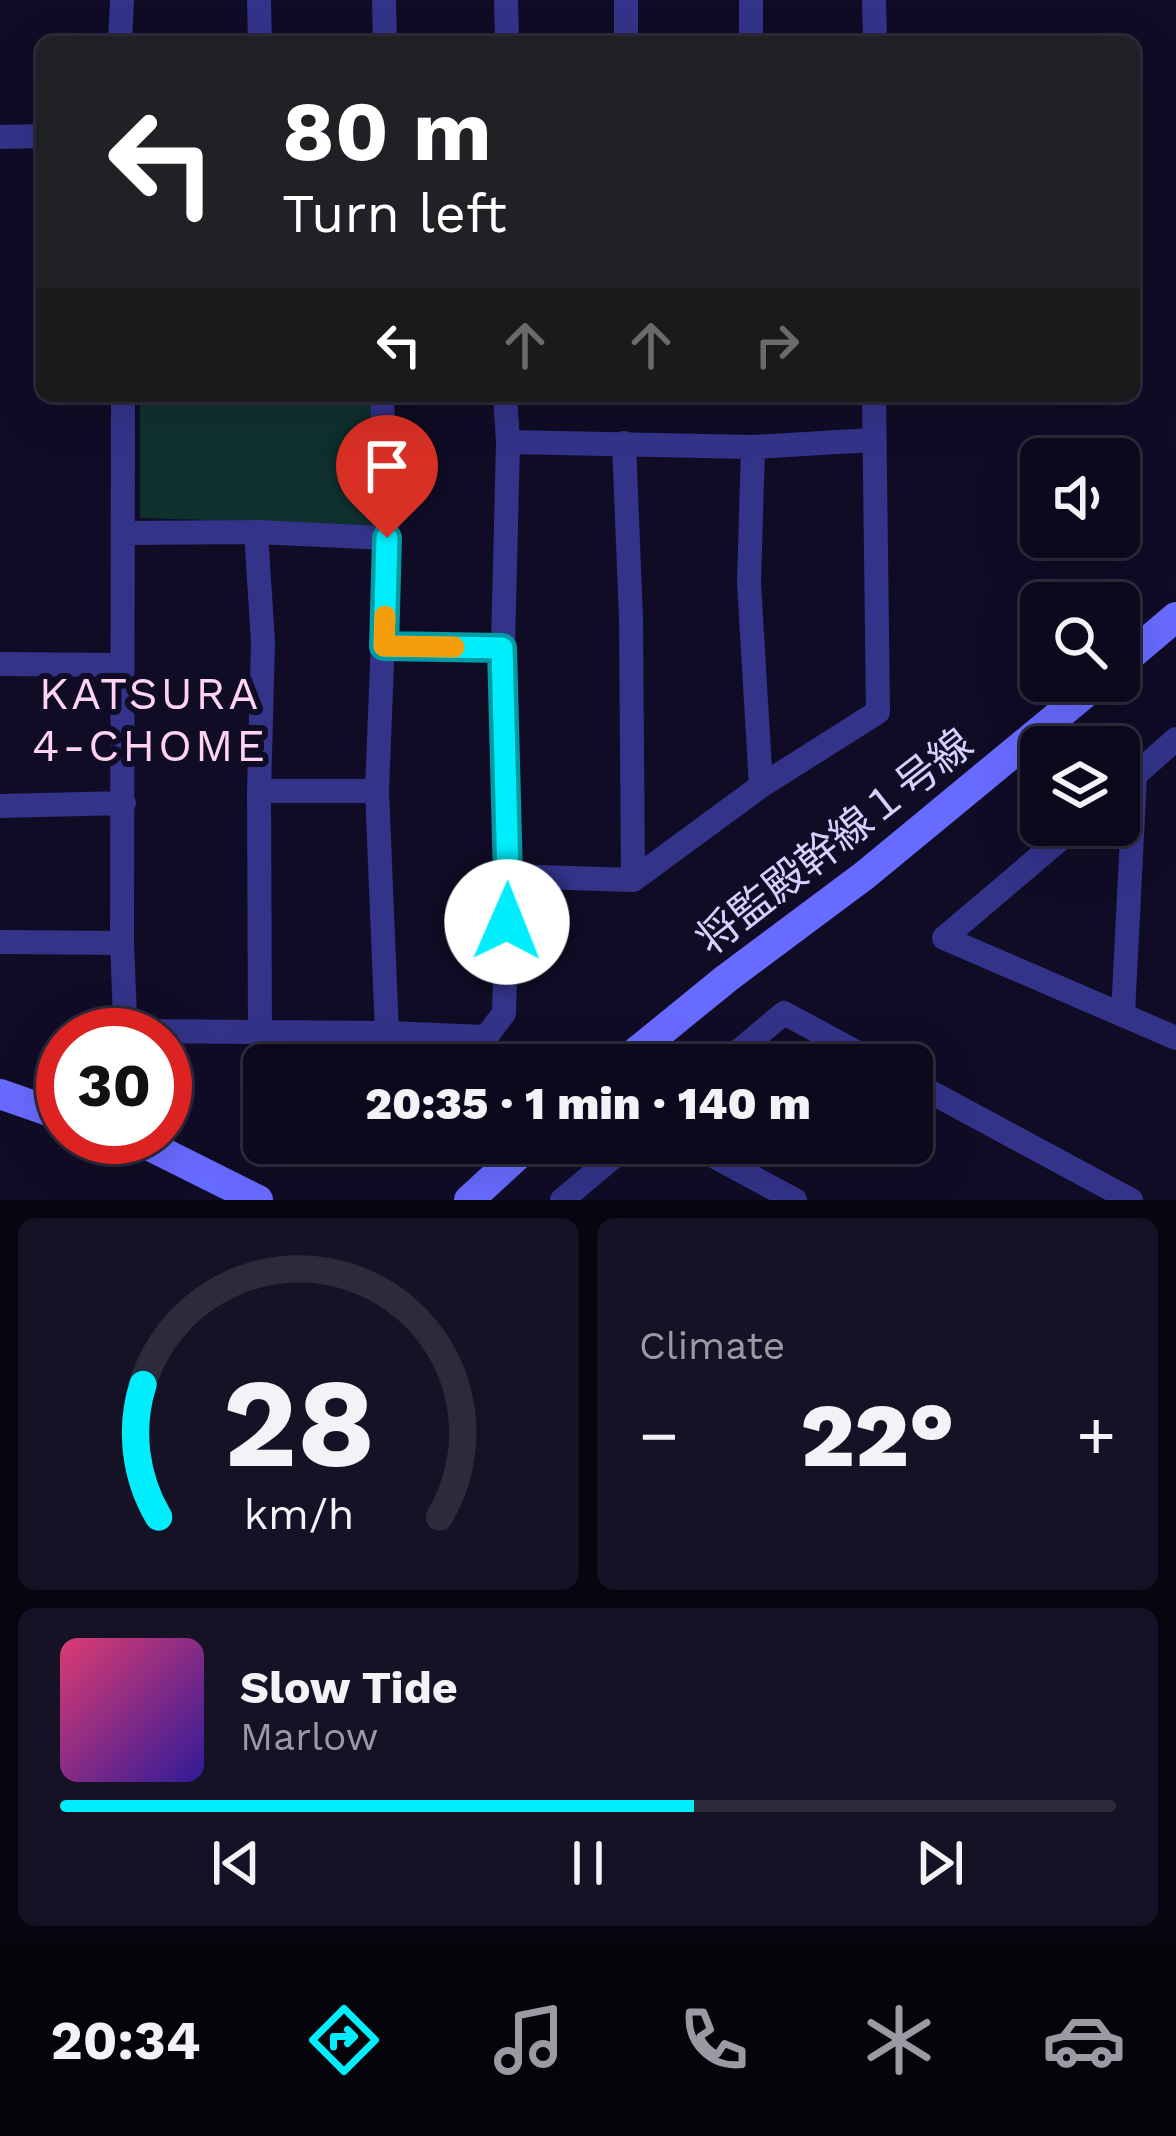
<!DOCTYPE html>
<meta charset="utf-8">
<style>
:root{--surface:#0c091c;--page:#151225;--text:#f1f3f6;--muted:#9a9aa3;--line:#2c2a3b;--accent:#00eefc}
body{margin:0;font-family:"Work Sans","Noto Sans JP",sans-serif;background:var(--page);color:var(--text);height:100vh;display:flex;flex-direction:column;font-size:45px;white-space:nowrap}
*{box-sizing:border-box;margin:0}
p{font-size:39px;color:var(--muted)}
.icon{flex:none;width:66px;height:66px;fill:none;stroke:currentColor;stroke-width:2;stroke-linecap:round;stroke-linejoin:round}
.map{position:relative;height:1200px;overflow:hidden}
.side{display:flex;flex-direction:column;gap:18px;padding:18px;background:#07050f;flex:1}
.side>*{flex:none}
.banner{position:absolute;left:36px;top:36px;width:1104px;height:366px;border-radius:18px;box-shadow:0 12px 48px #0002,0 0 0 3px var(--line);background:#202124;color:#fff;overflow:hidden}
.controls{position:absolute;left:1020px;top:438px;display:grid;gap:24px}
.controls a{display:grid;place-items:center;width:120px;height:120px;border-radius:18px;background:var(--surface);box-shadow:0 12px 48px #0002,0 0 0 3px var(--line);font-size:60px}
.speed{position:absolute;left:36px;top:1008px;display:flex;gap:24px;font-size:60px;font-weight:700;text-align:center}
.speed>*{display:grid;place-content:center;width:156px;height:156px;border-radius:50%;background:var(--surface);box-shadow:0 12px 48px #0002,0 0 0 3px var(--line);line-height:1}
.speed .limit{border:18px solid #d22;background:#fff;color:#111}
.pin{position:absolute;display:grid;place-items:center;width:102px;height:102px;color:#fff;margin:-123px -51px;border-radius:50% 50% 50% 0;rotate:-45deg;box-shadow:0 0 12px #0007}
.pin .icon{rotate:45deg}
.me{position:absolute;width:132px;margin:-66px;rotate:1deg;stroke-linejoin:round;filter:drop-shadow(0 0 9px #0008)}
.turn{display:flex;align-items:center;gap:42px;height:252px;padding:0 48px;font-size:54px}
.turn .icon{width:156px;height:156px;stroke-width:2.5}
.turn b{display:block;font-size:84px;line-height:102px}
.lanes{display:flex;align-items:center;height:114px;padding:0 48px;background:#0003;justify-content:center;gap:60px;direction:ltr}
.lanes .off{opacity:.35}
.big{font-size:90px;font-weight:800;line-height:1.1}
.side .tile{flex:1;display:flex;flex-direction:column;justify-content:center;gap:18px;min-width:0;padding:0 42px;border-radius:18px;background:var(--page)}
.side .dial{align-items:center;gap:0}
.dial svg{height:312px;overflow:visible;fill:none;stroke:var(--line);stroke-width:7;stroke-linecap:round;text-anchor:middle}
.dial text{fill:var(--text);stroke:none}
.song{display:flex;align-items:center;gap:36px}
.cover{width:144px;height:144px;border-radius:18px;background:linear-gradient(135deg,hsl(340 70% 55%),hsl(250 70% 35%))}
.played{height:12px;border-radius:6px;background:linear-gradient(90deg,var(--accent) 60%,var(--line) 60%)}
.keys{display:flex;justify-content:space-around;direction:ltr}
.heat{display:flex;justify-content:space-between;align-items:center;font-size:66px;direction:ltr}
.side .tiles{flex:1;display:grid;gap:18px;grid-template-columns:1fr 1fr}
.tile:last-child{grid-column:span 2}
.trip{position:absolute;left:243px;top:1044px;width:690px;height:120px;border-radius:18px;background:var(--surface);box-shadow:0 12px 48px #0002,0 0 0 3px var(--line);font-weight:800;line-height:120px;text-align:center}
.menu{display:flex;height:192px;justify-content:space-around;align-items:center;background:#05040b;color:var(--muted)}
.menu .icon{width:84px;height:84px}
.menu .on{color:var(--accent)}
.menu b{font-size:54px;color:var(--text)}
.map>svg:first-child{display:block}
</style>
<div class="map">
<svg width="1176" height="1200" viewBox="0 0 1176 1200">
<rect width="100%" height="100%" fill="#100c26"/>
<path fill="#0f312e" d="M140,396H370L374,525L140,518Z"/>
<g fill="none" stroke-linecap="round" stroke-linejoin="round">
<path stroke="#33338a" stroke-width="24" d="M259,0L260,42
M384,0L385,42
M506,0L507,42
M751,0V42
M874,0L875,42
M120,42L122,0
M626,42V0
M0,137L42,136
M123,396L122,943L125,1018L138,1031L387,1033L486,1037L504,1013L508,876L503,648L508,442L505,396
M382,396L387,538L377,791L387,1033
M508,442L753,447L873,440
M624,443L631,618L633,880
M753,447L749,583L761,786
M256,532L263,642L259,791L260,1031
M123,533L256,532L387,538
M384,646L503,648
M0,664L122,665
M1124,785L1176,739
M259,791H377
M0,806L124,803
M1077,825L944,938L1176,1038
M508,876L633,880L761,786L878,712L874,396
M0,942L122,943
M1123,1014L1135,776
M722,1065L784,1013L880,1065
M912,1082L1131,1200
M689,1143L795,1200
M562,1200L630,1143"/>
<path stroke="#686bff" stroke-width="30" d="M1119,665L1176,617
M620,1065L727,978L865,875L1100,681
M0,1094L63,1116
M124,1137L152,1147L258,1200
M469,1200L531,1143"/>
</g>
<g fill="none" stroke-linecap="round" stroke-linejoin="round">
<g stroke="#009ba4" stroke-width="30">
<path id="route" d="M387,538L384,646L502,648L508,876L507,922"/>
</g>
<use href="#route" stroke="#00eefc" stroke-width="21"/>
<path stroke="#f59e0b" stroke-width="21" d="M385,616L384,646L454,647"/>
</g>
<g text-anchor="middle" stroke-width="12" stroke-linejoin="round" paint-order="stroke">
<g font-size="42" fill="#d5d1ff" stroke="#100c26">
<text transform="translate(834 841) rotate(-38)" y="15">将監殿幹線１号線</text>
</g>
<g font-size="45" letter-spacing="3" fill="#ffd3f1" stroke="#100c26">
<text x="150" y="709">KATSURA<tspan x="150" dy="52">4-CHOME</tspan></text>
</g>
</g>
</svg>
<div class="controls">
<a><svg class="icon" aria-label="sound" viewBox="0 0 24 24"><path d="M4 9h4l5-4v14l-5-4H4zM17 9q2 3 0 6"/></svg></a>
<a><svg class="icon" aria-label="search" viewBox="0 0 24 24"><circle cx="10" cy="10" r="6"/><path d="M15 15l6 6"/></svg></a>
<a><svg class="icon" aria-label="layers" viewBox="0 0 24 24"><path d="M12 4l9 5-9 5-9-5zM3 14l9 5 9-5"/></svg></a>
</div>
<div class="speed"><div class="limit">30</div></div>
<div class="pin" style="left:387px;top:538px;background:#d93025"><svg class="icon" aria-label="arrive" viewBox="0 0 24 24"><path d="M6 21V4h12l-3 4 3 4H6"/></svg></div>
<svg class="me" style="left:507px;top:922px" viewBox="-20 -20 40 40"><circle r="19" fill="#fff"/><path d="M0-13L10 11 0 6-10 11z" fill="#00eefc"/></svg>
<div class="trip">20:35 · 1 min · 140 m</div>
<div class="banner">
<div class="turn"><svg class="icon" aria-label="left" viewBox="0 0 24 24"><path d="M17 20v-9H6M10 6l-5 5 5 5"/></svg><div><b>80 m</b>Turn left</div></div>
<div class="lanes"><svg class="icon" aria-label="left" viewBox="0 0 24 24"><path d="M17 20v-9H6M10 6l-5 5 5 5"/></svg><svg class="icon off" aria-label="ahead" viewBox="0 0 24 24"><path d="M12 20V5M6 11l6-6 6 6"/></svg><svg class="icon off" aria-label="ahead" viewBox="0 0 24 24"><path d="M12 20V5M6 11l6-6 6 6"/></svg><svg class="icon off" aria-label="right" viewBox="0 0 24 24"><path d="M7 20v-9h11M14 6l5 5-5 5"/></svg></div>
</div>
</div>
<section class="side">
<div class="tiles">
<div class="tile dial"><svg viewBox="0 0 100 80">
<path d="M14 69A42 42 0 1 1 86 69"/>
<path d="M14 69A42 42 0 0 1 10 35" stroke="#00eefc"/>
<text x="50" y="56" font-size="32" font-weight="700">28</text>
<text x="50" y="72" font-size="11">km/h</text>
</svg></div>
<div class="tile"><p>Climate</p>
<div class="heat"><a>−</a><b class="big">22°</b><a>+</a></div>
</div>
<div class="tile">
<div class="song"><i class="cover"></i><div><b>Slow Tide</b><p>Marlow</p></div></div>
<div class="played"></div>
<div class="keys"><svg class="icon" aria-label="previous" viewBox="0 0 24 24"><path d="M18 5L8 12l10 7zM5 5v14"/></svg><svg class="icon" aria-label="pause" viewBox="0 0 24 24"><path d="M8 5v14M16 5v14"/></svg><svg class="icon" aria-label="next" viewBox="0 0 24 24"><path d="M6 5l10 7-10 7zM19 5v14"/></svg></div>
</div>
</div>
</section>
<nav class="menu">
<b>20:34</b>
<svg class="icon on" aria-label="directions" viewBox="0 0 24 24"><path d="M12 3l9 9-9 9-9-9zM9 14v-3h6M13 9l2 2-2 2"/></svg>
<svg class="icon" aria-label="music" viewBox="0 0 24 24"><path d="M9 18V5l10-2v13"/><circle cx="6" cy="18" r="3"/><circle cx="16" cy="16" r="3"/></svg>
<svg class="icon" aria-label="phone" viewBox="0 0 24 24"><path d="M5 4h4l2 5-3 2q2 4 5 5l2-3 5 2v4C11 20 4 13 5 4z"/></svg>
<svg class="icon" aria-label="climate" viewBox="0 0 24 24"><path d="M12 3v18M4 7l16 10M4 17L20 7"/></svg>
<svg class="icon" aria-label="car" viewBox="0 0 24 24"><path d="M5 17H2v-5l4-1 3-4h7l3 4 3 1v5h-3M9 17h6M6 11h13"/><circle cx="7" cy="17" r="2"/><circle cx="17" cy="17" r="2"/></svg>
</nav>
